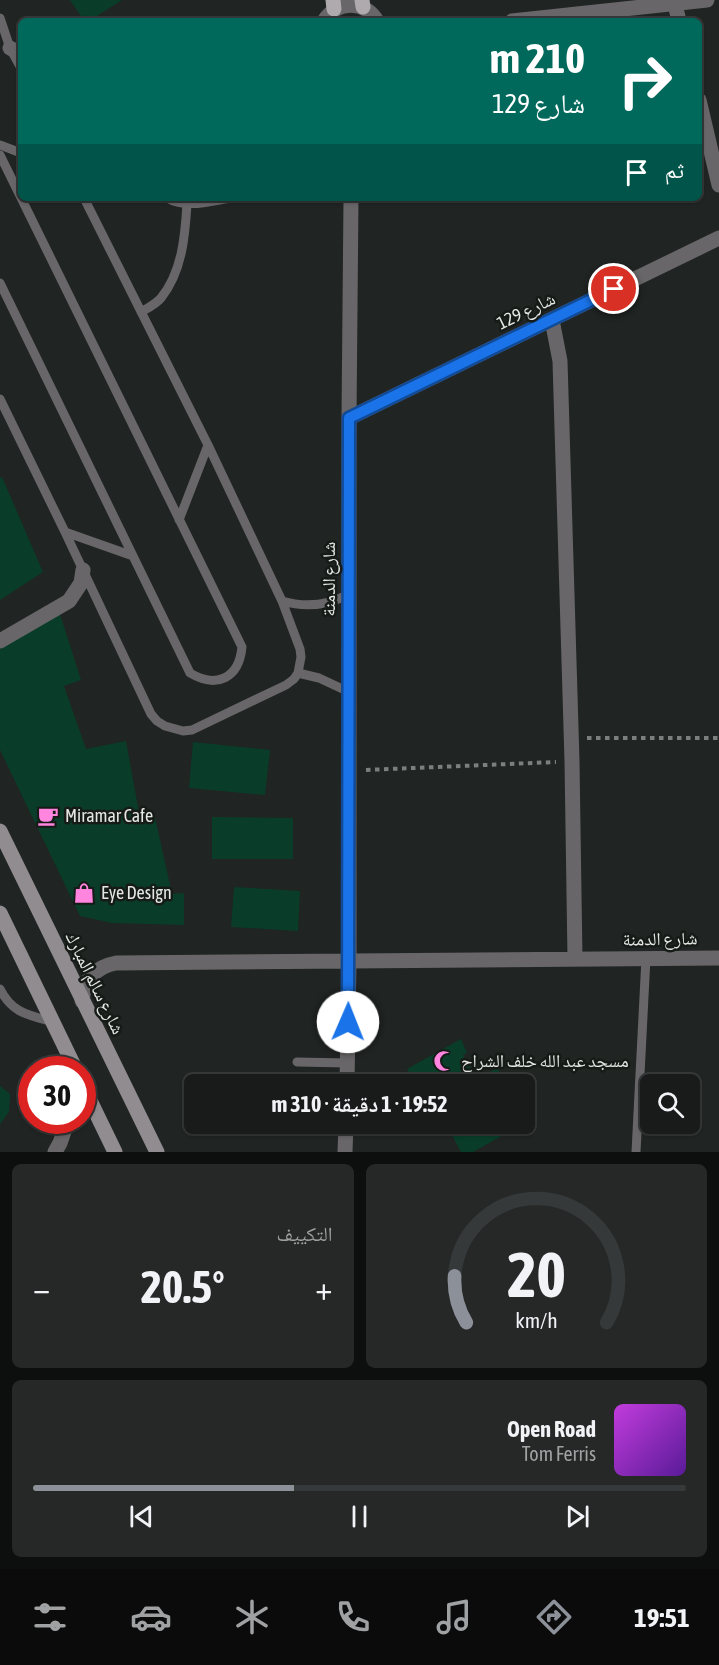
<!DOCTYPE html>
<html lang="ar">
<meta charset="utf-8">
<style>
:root{--surface:#181b1a;--page:#252827;--text:#f1f3f6;--muted:#9fa1a2;--line:#363939;--accent:#8c9099}
body{margin:0;font-family:"Asap Condensed","Noto Naskh Arabic",sans-serif;background:var(--page);color:var(--text);direction:rtl;height:100vh;display:flex;flex-direction:column;font-size:22px;white-space:nowrap}
*{box-sizing:border-box;margin:0}
p{font-size:20px;color:var(--muted)}
.icon{flex:none;width:33px;height:33px;fill:none;stroke:currentColor;stroke-width:2;stroke-linecap:round;stroke-linejoin:round}
.map{position:relative;height:1152px;overflow:hidden;direction:ltr}
.side{display:flex;flex-direction:column;gap:12px;padding:12px;background:#0d0f0e;flex:1}
.side>*{flex:none}
.hud{position:absolute;left:18px;top:18px;width:684px;height:183px;border-radius:9px;box-shadow:0 2px 4px #0004,0 0 0 2px var(--line);direction:rtl;background:#00695c;color:#fff;overflow:hidden}
.controls{position:absolute;left:640px;top:1074px;display:grid;gap:12px}
.controls a{display:grid;place-items:center;width:60px;height:60px;border-radius:9px;background:var(--surface);box-shadow:0 2px 4px #0004,0 0 0 2px var(--line);font-size:30px}
.speed{position:absolute;left:18px;top:1056px;display:flex;gap:12px;font-size:30px;font-weight:700;text-align:center}
.speed>*{display:grid;place-content:center;width:78px;height:78px;border-radius:50%;background:var(--surface);box-shadow:0 2px 4px #0004,0 0 0 2px var(--line);line-height:1}
.speed .limit{border:9px solid #d22;background:#fff;color:#111}
.pin{position:absolute;display:grid;place-items:center;width:51px;height:51px;color:#fff;margin:-26px;border:3px solid #fff;border-radius:50%;box-shadow:0 2px 6px #0007}
.me{position:absolute;width:66px;margin:-33px;rotate:1deg;stroke-linejoin:round;filter:drop-shadow(0 0 4px #0008)}
.turn{display:flex;align-items:center;gap:21px;height:126px;padding:0 18px;font-size:27px}
.turn .icon{width:78px;height:78px;stroke-width:2.5}
.turn b{display:block;font-size:42px;line-height:51px}
.then{display:flex;align-items:center;height:57px;padding:0 18px;background:#0003;gap:12px;font-size:22px}
.big{font-size:45px;font-weight:700;line-height:1.1}
.side .card{flex:1;display:flex;flex-direction:column;justify-content:center;gap:9px;min-width:0;padding:0 21px;border-radius:9px;background:var(--page)}
.side .dial{align-items:center;gap:0}
.dial svg{height:156px;overflow:visible;fill:none;stroke:var(--line);stroke-width:7;stroke-linecap:round;text-anchor:middle}
.dial text{fill:var(--text);stroke:none}
.song{display:flex;align-items:center;gap:18px}
.cover{width:72px;height:72px;border-radius:9px;background:linear-gradient(135deg,hsl(290 70% 55%),hsl(270 70% 35%))}
.played{height:6px;border-radius:3px;background:linear-gradient(90deg,var(--accent) 40%,var(--line) 40%)}
.keys{display:flex;justify-content:space-around;direction:ltr}
.heat{display:flex;justify-content:space-between;align-items:center;font-size:33px;direction:ltr}
.side .tiles{flex:1;display:grid;gap:12px;grid-template-columns:1fr 1fr}
.card:last-child{grid-column:span 2}
.trip{position:absolute;left:184px;top:1074px;width:351px;height:60px;border-radius:9px;background:var(--surface);box-shadow:0 2px 4px #0004,0 0 0 2px var(--line);font-weight:700;line-height:60px;text-align:center;direction:rtl}
.dock{display:flex;height:96px;justify-content:space-around;align-items:center;background:#0a0b0a;color:var(--muted)}
.dock .icon{width:42px;height:42px}
.dock .current{color:var(--accent)}
.dock b{font-size:27px;color:var(--text)}
.map>svg:first-child{display:block}
</style>
<div class="map">
<svg width="719" height="1152" viewBox="0 0 719 1152">
<rect width="100%" height="100%" fill="#202422"/>
<path fill="#093d29" d="M70,0H122L94,18L81,16Z
M2,477L43,572L0,600V478Z
M59,611L81,680L64,686L86,749L126,741L140,818L155,817L172,894L184,893V925L112,923L80,916L0,750V649Z
M193,742L270,750L265,795L189,788Z
M212,817L293,818V859H212Z
M234,887L300,891L298,931L231,927Z
M461,1039L467,1053L463,1055L477,1079L497,1068L507,1084H425L422,1079L416,1084L407,1069Z
M0,1086L10,1094L9,1112L0,1124Z
M446,1124H502L507,1133L473,1152H461Z"/>
<g fill="none" stroke-linecap="round" stroke-linejoin="round">
<path stroke="#7b7f7d" stroke-width="4" stroke-dasharray="4.5 4.5" stroke-linecap="butt" d="M587,738H719
M366,770L556,762"/>
<path stroke="#686668" stroke-width="9" d="M0,18L10,48L21,68
M0,145L21,153
M0,155L242,647C239,678 217,689 190,673L0,283
M167,198C185,209 211,201 231,198
M141,312C148,308 156,304 161,298C182,272 185,237 187,204
M0,399L65,532L151,714L157,721L165,726L183,731L192,730L286,685L294,679L298,673L301,657L300,649L282,601L208,445L84,198
M179,520L208,445
M65,532L133,556
M282,601C306,608 327,606 349,594
M298,673L319,678L349,692
M0,989C12,1013 28,1015 53,1022
M297,1062L347,1063
M636,1152L646,958"/>
<path stroke="#686668" stroke-width="15" d="M675,4L679,21
M324,21C337,0 365,0 377,21
M512,21L707,0
M10,48L21,54
M699,100L719,185
M552,320L560,361L572,761L575,959
M349,418L719,238
M0,641L69,601L81,583L83,570
M82,1001C84,980 95,967 116,963L719,958
M347,1084L349,961V418L351,198
M345,1152L346,1124"/>
<path stroke="#686668" stroke-width="15" d="M55,1152L60,1143L68,1120"/>
<path stroke="#908c8f" stroke-width="15" d="M0,831L157,1152
M0,913L76,1070
M82,1084L115,1152"/>
<path stroke="#aeaaad" stroke-width="15" d="M333,0L334,9
M362,0L363,7"/>
</g>
<g fill="none" stroke-linecap="round" stroke-linejoin="round">
<g stroke="#114b97" stroke-width="15">
<path id="route" d="M348,1022L349,418L614,289"/>
</g>
<use href="#route" stroke="#1a73e8" stroke-width="10"/>
</g>
<defs>
<g id="cafe-bare" transform="scale(1.62)"><path d="M-5.5-4.5H6V0H3Q3 3.5 0 3.5H-2.5Q-5.5 3.5-5.5 0ZM3-3.2v2h1.7v-2ZM-6 4.5H4V6H-6Z" fill="#ff85df" stroke="#161b18" stroke-width="2.5" paint-order="stroke"/></g>
<g id="shop-bare" transform="scale(1.62)"><path d="M-5-2.5h2.3a2.7 3.5 0 0 1 5.4 0H5L5.5 6h-11ZM-1.5-2.5h3a1.5 2.3 0 0 0-3 0Z" fill="#ff85df" stroke="#161b18" stroke-width="2.5" paint-order="stroke"/></g>
<g id="mosque-bare" transform="scale(1.62)"><path d="M3.5-4.9A6 6 0 1 0 3.5 4.9A5 5 0 1 1 3.5-4.9Z" fill="#ff85df" stroke="#161b18" stroke-width="2.5" paint-order="stroke"/></g>
</defs>
<g fill-rule="evenodd">
<use href="#cafe-bare" x="48" y="816"/>
<use href="#shop-bare" x="84" y="893"/>
<use href="#mosque-bare" x="444" y="1061"/>
</g>
<g text-anchor="middle" stroke-width="5" stroke-linejoin="round" paint-order="stroke">
<g font-size="18" fill="#e4e7e5" stroke="#161b18">
<text transform="translate(526 311) rotate(-26)" y="6">شارع 129</text>
<text transform="translate(329 579) rotate(-90)" y="6">شارع الدمنة</text>
<text transform="translate(660 939) rotate(-1)" y="6">شارع الدمنة</text>
<text transform="translate(95 983) rotate(64)" y="6">شارع سالم المبارك</text>
</g>
<g font-size="18" fill="#e4e7e5" stroke="#161b18" text-anchor="start">
<text x="65" y="822">Miramar Cafe</text>
<text x="101" y="899">Eye Design</text>
<text x="461" y="1067">مسجد عبد الله خلف الشراح</text>
</g>
</g>
</svg>
<div class="controls">
<a><svg class="icon" aria-label="search" viewBox="0 0 24 24"><circle cx="10" cy="10" r="6"/><path d="M15 15l6 6"/></svg></a>
</div>
<div class="speed"><div class="limit">30</div></div>
<div class="pin" style="left:614px;top:289px;background:#d93025"><svg class="icon" aria-label="arrive" viewBox="0 0 24 24"><path d="M6 21V4h12l-3 4 3 4H6"/></svg></div>
<svg class="me" style="left:348px;top:1022px" viewBox="-20 -20 40 40"><circle r="19" fill="#fff"/><path d="M0-13L10 11 0 6-10 11z" fill="#1a73e8"/></svg>
<div class="trip">19:52 · 1 دقيقة · 310 m</div>
<div class="hud">
<div class="turn"><svg class="icon" aria-label="right" viewBox="0 0 24 24"><path d="M7 20v-9h11M14 6l5 5-5 5"/></svg><div><b>210 m</b>شارع 129</div></div>
<div class="then">ثم<svg class="icon" aria-label="arrive" viewBox="0 0 24 24"><path d="M6 21V4h12l-3 4 3 4H6"/></svg></div>
</div>
</div>
<section class="side">
<div class="tiles">
<div class="card dial"><svg viewBox="0 0 100 80">
<path d="M14 69A42 42 0 1 1 86 69"/>
<path d="M14 69A42 42 0 0 1 8 45" stroke="#8c9099"/>
<text x="50" y="56" font-size="32" font-weight="700">20</text>
<text x="50" y="72" font-size="11">km/h</text>
</svg></div>
<div class="card"><p>التكييف</p>
<div class="heat"><a>−</a><b class="big">20.5°</b><a>+</a></div>
</div>
<div class="card">
<div class="song"><i class="cover"></i><div><b>Open Road</b><p>Tom Ferris</p></div></div>
<div class="played"></div>
<div class="keys"><svg class="icon" aria-label="previous" viewBox="0 0 24 24"><path d="M18 5L8 12l10 7zM5 5v14"/></svg><svg class="icon" aria-label="pause" viewBox="0 0 24 24"><path d="M8 5v14M16 5v14"/></svg><svg class="icon" aria-label="next" viewBox="0 0 24 24"><path d="M6 5l10 7-10 7zM19 5v14"/></svg></div>
</div>
</div>
</section>
<nav class="dock">
<b>19:51</b>
<svg class="icon current" aria-label="directions" viewBox="0 0 24 24"><path d="M12 3l9 9-9 9-9-9zM9 14v-3h6M13 9l2 2-2 2"/></svg>
<svg class="icon" aria-label="music" viewBox="0 0 24 24"><path d="M9 18V5l10-2v13"/><circle cx="6" cy="18" r="3"/><circle cx="16" cy="16" r="3"/></svg>
<svg class="icon" aria-label="phone" viewBox="0 0 24 24"><path d="M5 4h4l2 5-3 2q2 4 5 5l2-3 5 2v4C11 20 4 13 5 4z"/></svg>
<svg class="icon" aria-label="climate" viewBox="0 0 24 24"><path d="M12 3v18M4 7l16 10M4 17L20 7"/></svg>
<svg class="icon" aria-label="car" viewBox="0 0 24 24"><path d="M5 17H2v-5l4-1 3-4h7l3 4 3 1v5h-3M9 17h6M6 11h13"/><circle cx="7" cy="17" r="2"/><circle cx="17" cy="17" r="2"/></svg>
<svg class="icon" aria-label="filters" viewBox="0 0 24 24"><path d="M4 7h16M4 17h16"/><circle cx="9" cy="7" r="2"/><circle cx="15" cy="17" r="2"/></svg>
</nav>
